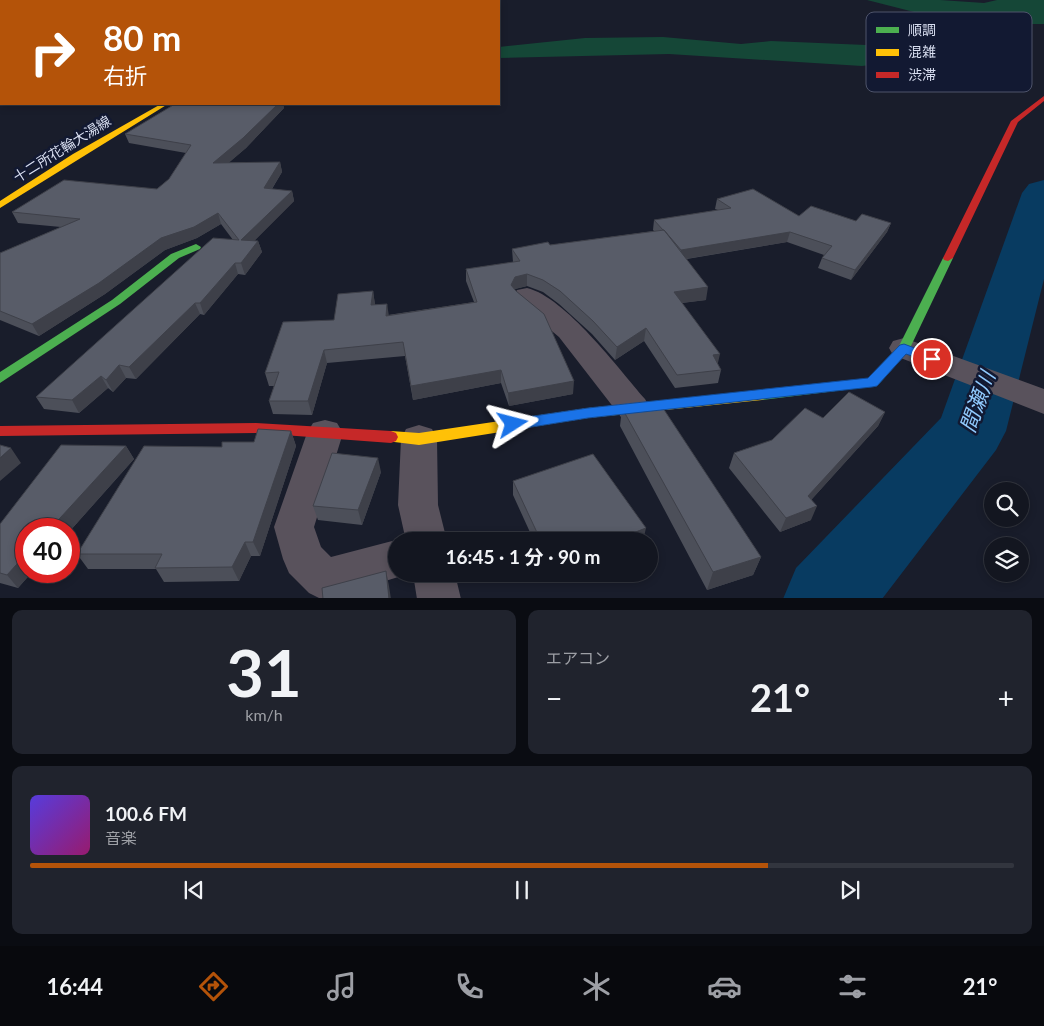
<!DOCTYPE html>
<html lang="ja">
<meta charset="utf-8">
<style>
:root{--surface:#131620;--page:#20232d;--text:#f1f3f6;--muted:#9d9fa5;--line:#32353e;--accent:#b45309}
body{margin:0;font-family:Lato,"Noto Sans JP",sans-serif;background:var(--page);color:var(--text);height:100vh;display:flex;flex-direction:column;font-size:19px;white-space:nowrap}
*{box-sizing:border-box;margin:0}
p{font-size:16px;color:var(--muted)}
.icon{flex:none;width:28px;height:28px;fill:none;stroke:currentColor;stroke-width:2;stroke-linecap:round;stroke-linejoin:round}
.map{position:relative;height:598px;overflow:hidden}
.panel{display:flex;flex-direction:column;gap:12px;padding:12px;background:#0a0c12;flex:1}
.panel>*{flex:none}
.guide{position:absolute;left:0px;top:0px;width:500px;height:105px;box-shadow:0 2px 8px #0003,0 0 0 1px var(--line);background:#b45309;color:#fff;overflow:hidden}
.tools{position:absolute;left:984px;top:482px;display:grid;gap:10px}
.tools a{display:grid;place-items:center;width:45px;height:45px;border-radius:50%;background:var(--surface);box-shadow:0 2px 8px #0003,0 0 0 1px var(--line);font-size:25px}
.speed{position:absolute;left:15px;top:518px;display:flex;gap:10px;font-size:25px;font-weight:700;text-align:center}
.speed>*{display:grid;place-content:center;width:65px;height:65px;border-radius:50%;background:var(--surface);box-shadow:0 2px 8px #0003,0 0 0 1px var(--line);line-height:1}
.speed .limit{border:8px solid #d22;background:#fff;color:#111}
.pin{position:absolute;display:grid;place-items:center;width:42px;height:42px;color:#fff;margin:-21px;border:2px solid #fff;border-radius:50%;box-shadow:0 1px 5px #0007}
.me{position:absolute;width:55px;margin:-28px;rotate:81deg;stroke-linejoin:round;filter:drop-shadow(0 0 4px #0008)}
.turn{display:flex;align-items:center;gap:18px;height:105px;padding:0 20px;font-size:22px}
.turn .icon{width:65px;height:65px;stroke-width:2.5}
.turn b{display:block;font-size:35px;line-height:42px}
.big{font-size:38px;font-weight:700;line-height:1.1}
.panel .widget{flex:1;display:flex;flex-direction:column;justify-content:center;gap:8px;min-width:0;padding:0 18px;border-radius:10px;background:var(--page)}
.panel .dial{align-items:center;gap:0}
.dial b{font-size:65px;line-height:1}
.song{display:flex;align-items:center;gap:15px}
.cover{width:60px;height:60px;border-radius:8px;background:linear-gradient(135deg,hsl(250 70% 55%),hsl(320 70% 35%))}
.played{height:5px;border-radius:2px;background:linear-gradient(90deg,var(--accent) 75%,var(--line) 75%)}
.keys{display:flex;justify-content:space-around;direction:ltr}
.heat{display:flex;justify-content:space-between;align-items:center;font-size:28px;direction:ltr}
.panel .tiles{flex:1;display:grid;gap:12px;grid-template-columns:1fr 1fr}
.widget:last-child{grid-column:span 2}
.trip{position:absolute;left:388px;top:532px;width:270px;height:50px;border-radius:25px;background:var(--surface);box-shadow:0 2px 8px #0003,0 0 0 1px var(--line);font-weight:700;line-height:50px;text-align:center}
.tab-bar{display:flex;height:80px;justify-content:space-around;align-items:center;background:#08090d;color:var(--muted)}
.tab-bar .icon{width:35px;height:35px}
.tab-bar .on{color:var(--accent)}
.tab-bar b{font-size:22px;color:var(--text)}
.map>svg:first-child{display:block}
</style>
<div class="map">
<svg width="1044" height="599" viewBox="0 0 1044 599">
<rect width="100%" height="100%" fill="#191d2b"/>
<path fill="#154737" d="M867,0H940L984,3L997,0H1044V24H1021L1011,28L1030,45L862,66L669,54L499,58V47L585,38L663,37L741,44L771,41L890,46L945,37L969,26Z"/>
<g fill="none" stroke-linecap="round" stroke-linejoin="round">
<path fill="#083b61" fill-rule="evenodd" d="M1044,180V279L1006,431L996,450L882,599H783L796,568L941,418L1022,193L1029,184Z"/>
<path fill="#59525c" fill-rule="evenodd" d="M527,288C565,297 619,369 645,399L650,408L645,417L633,420L621,417L559,337L517,302L513,296L517,290Z
M904,338L1044,389V414L893,355L889,348L893,341Z
M325,420L337,423L343,433L314,527L321,547L331,557L396,540L400,541H396V574H408L327,599H321L309,593L289,573L283,559L274,527L307,433L313,423Z
M419,425L432,429L437,439L438,505L447,541H406L398,505L401,439L406,429Z
M413,574H455L461,599H417Z"/>
<path fill="#4caf50" fill-rule="evenodd" d="M196,244L201,247L200,249L179,258L120,304L0,383V372L112,300L171,254Z
M948,255L953,258L910,348L877,386L762,400L757,398L755,395L757,392L762,390L868,379L899,346L943,258Z"/>
<path fill="#ffc107" fill-rule="evenodd" d="M161,104H168L0,208V201L73,154Z
M762,390L767,392L769,395L767,398L762,400L588,418L419,445L386,441L384,437L386,433L391,431L419,433L588,408Z"/>
<path fill="#c62828" fill-rule="evenodd" d="M1044,96V101L1018,122L953,258L948,261L944,260L943,258L1011,121Z
M256,423L391,431L396,433L398,437L396,441L391,443L256,433L0,436V426Z"/>
</g>
<path fill="#4c4f59" d="M175,104H283L284,108L246,148L228,163L280,162L282,172L272,189L292,191L294,201L254,241H258L262,252L245,275L238,274L204,315L200,314L136,379L126,378L113,392L108,388L79,413L44,409L36,397L233,240L221,224L197,238L165,250L105,294L39,336L0,320V253L61,227L18,223L12,212L157,189L169,179L186,153L129,143L125,134Z
M717,199L799,216L856,221L891,223L887,232L851,280L818,268L822,258L824,255L787,242L687,259L706,300L682,303L721,370L718,383L675,388L644,341L615,360L592,334L559,304L543,292L527,286L515,289V290L573,394L509,406L501,383L413,400L405,356L327,363L312,415L273,414L269,401L274,386H269L265,373L373,291L375,305L388,315L474,302L466,281V269L513,262L512,249L550,245L654,231L653,230L654,220L718,210L715,209Z
M622,408L761,557L753,575L707,590L620,426Z
M885,412L878,426L812,499L811,520L780,532L729,468L734,453L772,440L823,418Z
M291,431L296,446L260,556H251L239,581L164,582L156,569H88L77,554L222,447L254,442Z
M126,446L134,459L69,532V529L26,571H33L18,588L0,583V524Z
M381,472L362,525L318,520L313,506Z
M513,481L643,541H534L513,495Z"/>
<path fill="#3e4049" d="M278,104H283L284,108L246,148L217,173L213,163Z
M280,162L282,172L266,198L264,188Z
M292,191L294,201L244,251L241,240Z
M218,213L221,224L197,238L165,250L105,294L39,336L32,324L161,238Z
M891,223L887,232L851,280L855,270Z
M790,232L787,242L679,260L681,250Z
M258,241L262,252L245,275L241,263Z
M235,263L238,274L204,315L200,303Z
M527,274V286L515,289L511,297V285L515,277Z
M708,287L706,300L672,304L674,292Z
M373,291L375,304L374,318L371,305Z
M195,303L200,314L136,379L129,367Z
M387,304L389,316H386Z
M646,328L644,341L615,360L617,347Z
M324,350L327,363L312,415L308,401Z
M720,354L717,367L713,355Z
M119,365L126,378L113,392L106,380Z
M501,370V383L413,400L411,386Z
M101,376L108,388L79,413L72,400Z
M574,381L573,394L509,406L508,393Z
M885,412L878,426L802,510L808,496Z
M291,431L296,446L260,556L253,542Z
M126,446L134,459L69,532V529H50Z
M11,448L21,463L0,481V458Z
M378,458L381,472L362,525L358,510Z
M817,506L811,520L780,532L786,518Z
M646,528L643,541H612Z
M245,542L251,556L239,581L232,567Z
M26,554V571H33L18,588L7,575Z
M761,557L753,575L707,590L713,572Z
M386,571L389,586L391,599H389Z
M552,574H562L551,578Z"/>
<path fill="#585c68" stroke="#3e4049" d="M175,104H278L243,138L213,163L280,162L264,188L292,191L241,240L258,241L241,263H235L200,303H195L129,367L119,365L106,380L101,376L72,400L36,397L213,238L239,240L218,213L194,227L161,238L99,283L32,324L0,311V253L80,219L12,212L64,180L157,189L169,179L191,145L125,134Z
M753,189L799,216L811,206L856,221L862,214L891,223L855,270L822,258L832,246L790,232L681,250L664,230H663L654,220L731,208L717,199Z
M664,230L708,287L674,292L720,354L713,355L721,370L677,375L646,328L617,347L593,321L560,291L543,280L527,274L515,277L511,285L516,291L544,314L574,381L508,393L501,370L411,386L403,342L324,350L308,401H269L279,372L265,373L283,322L334,320L338,294L373,291L371,305L387,304L386,316L477,302L466,269L520,261L512,249L548,242L550,245Z
M849,392L885,412L808,496L817,506L786,518L734,453L772,440L805,408L823,418Z
M659,402L761,557L713,572L622,408Z
M258,429L291,431L253,542H245L232,567L155,568L162,554H77L144,446L222,447V442H254Z
M0,445L11,448L0,458Z
M61,445L126,446L50,529H26V554L7,575L0,573V524Z
M332,453L378,458L358,510L313,506Z
M593,454L646,528L612,541H541L513,481Z
M386,571L389,599H323L322,588Z"/>
<path fill="#1a73e8" stroke="#114b97" d="M904,344L936,356L938,359L932,363L906,354L877,386L872,387L588,418L513,430L508,428L506,424L508,421L513,419L588,408L868,378L900,345Z"/>
<g text-anchor="middle" stroke-width="5" stroke-linejoin="round" paint-order="stroke">
<g font-size="14" fill="#d9dff1" stroke="#121932">
<text transform="translate(62 149) rotate(-32)" y="5">十二所花輪大湯線</text>
</g>
<g font-size="21" font-style="italic" fill="#91cafe" stroke="#121932">
<text transform="translate(978 402) rotate(-70)" y="7">間瀬川</text>
</g>
</g>
<rect x="866" y="12" width="166" height="80" rx="8" fill="#121932" stroke="#4e546b" stroke-width="1"/>
<rect x="876" y="27" width="23" height="6" fill="#4caf50"/>
<rect x="876" y="49" width="23" height="7" fill="#ffc107"/>
<rect x="876" y="72" width="23" height="6" fill="#c62828"/>
<g font-size="14" fill="#d9dff1">
<text x="908" y="35">順調</text>
<text x="908" y="57">混雑</text>
<text x="908" y="80">渋滞</text>
</g>
</svg>
<div class="tools">
<a><svg class="icon" aria-label="search" viewBox="0 0 24 24"><circle cx="10" cy="10" r="6"/><path d="M15 15l6 6"/></svg></a>
<a><svg class="icon" aria-label="layers" viewBox="0 0 24 24"><path d="M12 4l9 5-9 5-9-5zM3 14l9 5 9-5"/></svg></a>
</div>
<div class="speed"><div class="limit">40</div></div>
<div class="pin" style="left:932px;top:359px;background:#d93025"><svg class="icon" aria-label="arrive" viewBox="0 0 24 24"><path d="M6 21V4h12l-3 4 3 4H6"/></svg></div>
<svg class="me" style="left:513px;top:424px" viewBox="-20 -20 40 40"><path d="M0-17L14 15 0 8-14 15z" fill="#1a73e8" stroke="#fff" stroke-width="4"/></svg>
<div class="trip">16:45 · 1 分 · 90 m</div>
<div class="guide">
<div class="turn"><svg class="icon" aria-label="right" viewBox="0 0 24 24"><path d="M7 20v-9h11M14 6l5 5-5 5"/></svg><div><b>80 m</b>右折</div></div>
</div>
</div>
<section class="panel">
<div class="tiles">
<div class="widget dial"><b>31</b><p>km/h</p></div>
<div class="widget"><p>エアコン</p>
<div class="heat"><a>−</a><b class="big">21°</b><a>+</a></div>
</div>
<div class="widget">
<div class="song"><i class="cover"></i><div><b>100.6 FM</b><p>音楽</p></div></div>
<div class="played"></div>
<div class="keys"><svg class="icon" aria-label="previous" viewBox="0 0 24 24"><path d="M18 5L8 12l10 7zM5 5v14"/></svg><svg class="icon" aria-label="pause" viewBox="0 0 24 24"><path d="M8 5v14M16 5v14"/></svg><svg class="icon" aria-label="next" viewBox="0 0 24 24"><path d="M6 5l10 7-10 7zM19 5v14"/></svg></div>
</div>
</div>
</section>
<nav class="tab-bar">
<b>16:44</b>
<svg class="icon on" aria-label="directions" viewBox="0 0 24 24"><path d="M12 3l9 9-9 9-9-9zM9 14v-3h6M13 9l2 2-2 2"/></svg>
<svg class="icon" aria-label="music" viewBox="0 0 24 24"><path d="M9 18V5l10-2v13"/><circle cx="6" cy="18" r="3"/><circle cx="16" cy="16" r="3"/></svg>
<svg class="icon" aria-label="phone" viewBox="0 0 24 24"><path d="M5 4h4l2 5-3 2q2 4 5 5l2-3 5 2v4C11 20 4 13 5 4z"/></svg>
<svg class="icon" aria-label="climate" viewBox="0 0 24 24"><path d="M12 3v18M4 7l16 10M4 17L20 7"/></svg>
<svg class="icon" aria-label="car" viewBox="0 0 24 24"><path d="M5 17H2v-5l4-1 3-4h7l3 4 3 1v5h-3M9 17h6M6 11h13"/><circle cx="7" cy="17" r="2"/><circle cx="17" cy="17" r="2"/></svg>
<svg class="icon" aria-label="filters" viewBox="0 0 24 24"><path d="M4 7h16M4 17h16"/><circle cx="9" cy="7" r="2"/><circle cx="15" cy="17" r="2"/></svg>
<b>21°</b>
</nav>
